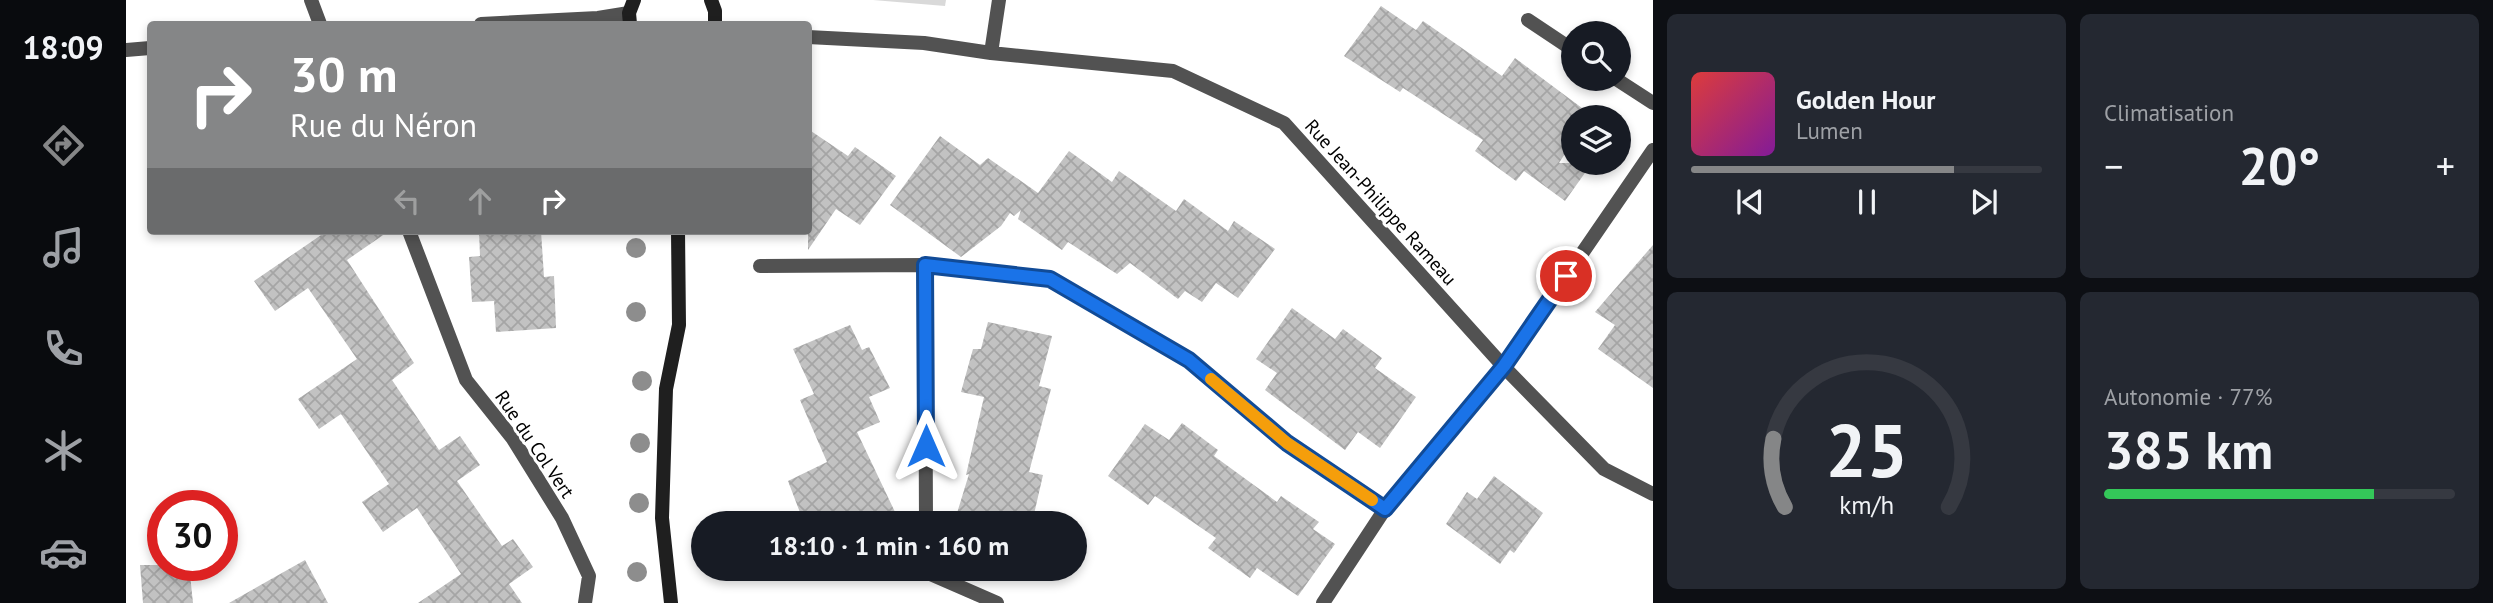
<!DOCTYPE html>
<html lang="fr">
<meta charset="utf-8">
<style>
:root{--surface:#171b24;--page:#242831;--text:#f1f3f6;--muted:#9ea1a6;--line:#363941;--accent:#858687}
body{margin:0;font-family:"PT Sans",sans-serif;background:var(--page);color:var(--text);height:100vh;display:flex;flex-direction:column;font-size:26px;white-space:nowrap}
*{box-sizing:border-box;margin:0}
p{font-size:23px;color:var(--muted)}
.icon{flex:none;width:38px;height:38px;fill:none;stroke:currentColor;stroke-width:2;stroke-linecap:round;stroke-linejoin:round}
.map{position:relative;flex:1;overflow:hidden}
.details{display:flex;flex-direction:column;gap:14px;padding:14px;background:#0d0f14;width:840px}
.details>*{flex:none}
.guide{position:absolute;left:21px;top:21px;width:665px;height:214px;border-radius:7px;box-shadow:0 4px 10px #0003;background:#858687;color:#fff;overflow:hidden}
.buttons{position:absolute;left:1435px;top:21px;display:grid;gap:14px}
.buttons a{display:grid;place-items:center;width:70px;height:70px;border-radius:50%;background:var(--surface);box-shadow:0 4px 10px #0003;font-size:35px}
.speed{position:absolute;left:21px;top:490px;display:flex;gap:14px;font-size:35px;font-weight:700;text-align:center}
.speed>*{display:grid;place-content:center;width:91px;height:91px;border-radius:50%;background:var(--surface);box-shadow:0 4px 10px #0003;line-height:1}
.speed .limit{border:10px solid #d22;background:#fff;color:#111}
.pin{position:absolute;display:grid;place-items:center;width:60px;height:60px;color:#fff;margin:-30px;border:4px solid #fff;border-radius:50%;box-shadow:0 2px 7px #0007}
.me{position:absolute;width:77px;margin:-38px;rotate:0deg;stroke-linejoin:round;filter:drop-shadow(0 0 5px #0008)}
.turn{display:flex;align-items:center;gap:24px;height:147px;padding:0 28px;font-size:32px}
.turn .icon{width:91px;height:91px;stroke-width:2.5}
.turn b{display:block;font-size:49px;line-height:60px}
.lanes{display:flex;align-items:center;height:66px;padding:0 28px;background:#0003;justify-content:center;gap:35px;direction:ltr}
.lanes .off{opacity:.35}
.big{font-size:52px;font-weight:700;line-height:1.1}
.details .widget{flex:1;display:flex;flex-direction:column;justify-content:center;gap:10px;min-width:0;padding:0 24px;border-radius:10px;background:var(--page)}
.details .dial{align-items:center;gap:0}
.dial svg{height:182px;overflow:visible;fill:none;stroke:var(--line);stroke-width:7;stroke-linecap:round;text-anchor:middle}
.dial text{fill:var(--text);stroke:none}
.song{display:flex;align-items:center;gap:21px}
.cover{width:84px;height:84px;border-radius:10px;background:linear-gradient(135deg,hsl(0 70% 55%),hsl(290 70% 35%))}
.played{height:7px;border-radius:4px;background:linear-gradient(90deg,var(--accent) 75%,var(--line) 75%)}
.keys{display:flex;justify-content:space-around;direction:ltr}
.heat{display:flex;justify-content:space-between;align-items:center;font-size:38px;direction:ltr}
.charge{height:10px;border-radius:5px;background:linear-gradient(90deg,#34c759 77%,var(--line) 0)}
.details .tiles{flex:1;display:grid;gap:14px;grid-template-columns:repeat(2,1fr)}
.trip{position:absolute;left:565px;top:511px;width:396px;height:70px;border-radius:35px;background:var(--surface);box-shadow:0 4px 10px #0003;font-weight:700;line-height:70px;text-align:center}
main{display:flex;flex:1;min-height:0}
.menu{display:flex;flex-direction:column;width:126px;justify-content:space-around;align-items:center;background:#090b0e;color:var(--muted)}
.menu .icon{width:49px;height:49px}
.menu .selected{color:var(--accent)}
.menu b{font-size:32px;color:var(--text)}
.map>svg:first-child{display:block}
</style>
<main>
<nav class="menu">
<b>18:09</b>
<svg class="icon selected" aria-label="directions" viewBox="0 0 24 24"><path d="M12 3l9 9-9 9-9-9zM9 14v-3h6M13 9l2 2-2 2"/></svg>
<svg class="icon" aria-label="music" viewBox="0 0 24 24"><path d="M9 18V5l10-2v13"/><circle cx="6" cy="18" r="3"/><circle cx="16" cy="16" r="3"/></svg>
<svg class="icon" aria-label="phone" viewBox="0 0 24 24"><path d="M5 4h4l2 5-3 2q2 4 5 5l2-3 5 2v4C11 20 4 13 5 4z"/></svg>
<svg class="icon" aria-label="climate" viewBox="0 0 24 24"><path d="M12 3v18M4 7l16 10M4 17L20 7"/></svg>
<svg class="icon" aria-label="car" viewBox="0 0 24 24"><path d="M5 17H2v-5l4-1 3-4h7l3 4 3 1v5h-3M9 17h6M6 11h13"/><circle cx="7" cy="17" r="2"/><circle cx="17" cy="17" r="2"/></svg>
</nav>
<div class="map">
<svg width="1527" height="603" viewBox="0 0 1527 603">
<defs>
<pattern id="park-tufts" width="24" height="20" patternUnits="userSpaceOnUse" patternTransform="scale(1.75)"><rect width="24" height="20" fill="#d9d9d9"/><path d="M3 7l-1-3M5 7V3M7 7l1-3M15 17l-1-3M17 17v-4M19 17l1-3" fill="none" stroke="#b8b8b8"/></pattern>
<pattern id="building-cross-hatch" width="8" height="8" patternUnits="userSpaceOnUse" patternTransform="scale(1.75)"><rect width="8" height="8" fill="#c2c2c2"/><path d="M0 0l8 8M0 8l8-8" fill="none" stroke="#a5a5a5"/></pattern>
</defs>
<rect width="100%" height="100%" fill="#fff"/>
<path fill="url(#park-tufts)" d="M747,0H820L819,6Z"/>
<path fill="url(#building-cross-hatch)" d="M1255,6L1290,30L1297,21L1376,76L1389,58L1464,114L1462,117H1447V141L1433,163H1466L1439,201L1398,171L1390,181L1349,151L1357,140L1277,88L1274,92L1218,56Z
M682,129L722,156L729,147L770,176L734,225L710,209L682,250Z
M814,136L854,165L862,158L912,193L943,151L986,182L993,171L1050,211L1058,199L1102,231L1108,221L1149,249L1112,298L1090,283L1076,302L1059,291L1052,299L1004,263L991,274L942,242L936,250L892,219L895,210L888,216L884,213L875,226L835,257L764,205Z
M201,231H263L221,260L288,363L266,380L313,450L334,436L354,465L331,481L376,546L387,539L407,567L383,584L396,603H292L335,574L291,508L257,532L236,502L263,484L215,414L193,429L172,399L231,359L182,288L149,311L128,281Z
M353,231H415L418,277L428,276L430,328L370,332L368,301L346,302L343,257L354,256Z
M1527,245V388L1472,349L1489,325L1469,312Z
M1166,308L1209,339L1217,329L1256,358L1249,368L1290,397L1254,448L1232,432L1219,450L1139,390L1151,373L1130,359Z
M862,322L926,336L913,386L925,389L903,472L917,475L906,523H828L843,474L840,475L858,397L835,392L847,349H855Z
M724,325L736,350L743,347L764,388L743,397L754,422L731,432L769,512L746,523H678L662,481L701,462L674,400L688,394L667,349Z
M1056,423L1092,450L1088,456L1151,502L1155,496L1193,522L1187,529L1209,544L1172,596L1131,568L1124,578L1082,548L1090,538L1029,496L1022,505L982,476L1019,424L1043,440Z
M1368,476L1417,513L1388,553L1384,550L1374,564L1320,524L1341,492L1351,499Z
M179,560L202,603H103Z
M14,565H63L67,603H17Z"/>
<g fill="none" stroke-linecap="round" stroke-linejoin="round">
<path stroke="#525252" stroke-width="14" d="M185,0L194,24
M1402,20L1447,50
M355,24L472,18L503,13
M682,37L798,43L865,53L1047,71L1158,123L1378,367L1478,469L1527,494
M0,50L24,48
M865,53L873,0
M1490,79L1527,103
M283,231L340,380L387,439L436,518L463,576L459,603
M799,265L800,523
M634,266L799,265L924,279L1063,360L1161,443L1259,509
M800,569V572L871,603
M1197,603L1259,509L1378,367L1527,150"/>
<path stroke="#1f1f1f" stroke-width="14" d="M585,0L589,11V24
M504,24L503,13L508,0
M545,603L536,518L540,389L553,325L552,231"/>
</g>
<g fill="#8d8d8d">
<circle cx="510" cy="248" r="10"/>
<circle cx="510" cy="312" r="10"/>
<circle cx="516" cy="381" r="10"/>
<circle cx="514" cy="443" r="10"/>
<circle cx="513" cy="503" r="10"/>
<circle cx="511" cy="572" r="10"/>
</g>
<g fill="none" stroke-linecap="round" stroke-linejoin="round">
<g stroke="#114b97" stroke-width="18">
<path id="route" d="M800,446L799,265L924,279L1063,360L1161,443L1259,509L1378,366L1440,276"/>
</g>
<use href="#route" stroke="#1a73e8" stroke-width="12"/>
<path stroke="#f59e0b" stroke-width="12" d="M1085,379L1161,443L1246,500"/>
</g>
<g text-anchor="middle" stroke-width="6" stroke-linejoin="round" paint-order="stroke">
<g font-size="19" fill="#000" stroke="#fff">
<text transform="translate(1255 202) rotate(48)" y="7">Rue Jean-Philippe Rameau</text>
<text transform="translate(409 444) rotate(56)" y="7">Rue du Col Vert</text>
</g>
</g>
</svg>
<div class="buttons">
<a><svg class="icon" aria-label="search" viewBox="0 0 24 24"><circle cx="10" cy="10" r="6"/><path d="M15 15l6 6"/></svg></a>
<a><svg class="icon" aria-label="layers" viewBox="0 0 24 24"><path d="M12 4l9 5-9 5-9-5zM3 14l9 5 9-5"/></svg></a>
</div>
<div class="speed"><div class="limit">30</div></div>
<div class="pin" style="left:1440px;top:276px;background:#d93025"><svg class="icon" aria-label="arrive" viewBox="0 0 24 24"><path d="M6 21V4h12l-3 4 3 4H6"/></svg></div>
<svg class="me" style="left:800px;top:446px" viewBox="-20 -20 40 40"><path d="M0-17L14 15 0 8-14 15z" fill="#1a73e8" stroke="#fff" stroke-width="4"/></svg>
<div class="trip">18:10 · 1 min · 160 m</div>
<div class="guide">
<div class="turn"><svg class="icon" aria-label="right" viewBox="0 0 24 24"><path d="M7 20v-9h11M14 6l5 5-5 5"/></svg><div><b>30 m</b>Rue du Néron</div></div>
<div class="lanes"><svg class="icon off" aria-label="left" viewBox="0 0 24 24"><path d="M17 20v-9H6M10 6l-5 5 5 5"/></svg><svg class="icon off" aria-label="ahead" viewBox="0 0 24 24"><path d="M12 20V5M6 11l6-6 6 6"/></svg><svg class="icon" aria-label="right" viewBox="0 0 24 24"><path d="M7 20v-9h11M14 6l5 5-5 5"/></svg></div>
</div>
</div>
<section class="details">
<div class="tiles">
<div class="widget">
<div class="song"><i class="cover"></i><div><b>Golden Hour</b><p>Lumen</p></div></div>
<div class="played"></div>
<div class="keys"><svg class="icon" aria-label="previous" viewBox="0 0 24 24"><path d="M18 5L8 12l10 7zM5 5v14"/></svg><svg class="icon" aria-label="pause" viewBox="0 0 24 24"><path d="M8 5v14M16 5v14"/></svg><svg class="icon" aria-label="next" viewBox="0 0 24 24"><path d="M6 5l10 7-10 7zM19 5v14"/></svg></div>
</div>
<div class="widget"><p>Climatisation</p>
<div class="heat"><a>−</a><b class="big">20°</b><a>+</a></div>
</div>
<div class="widget dial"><svg viewBox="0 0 100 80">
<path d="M14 69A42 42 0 1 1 86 69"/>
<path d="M14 69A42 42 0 0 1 9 39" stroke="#858687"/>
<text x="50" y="56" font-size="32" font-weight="700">25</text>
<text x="50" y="72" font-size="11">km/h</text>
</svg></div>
<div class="widget"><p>Autonomie · 77%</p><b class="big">385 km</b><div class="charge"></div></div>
</div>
</section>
</main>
